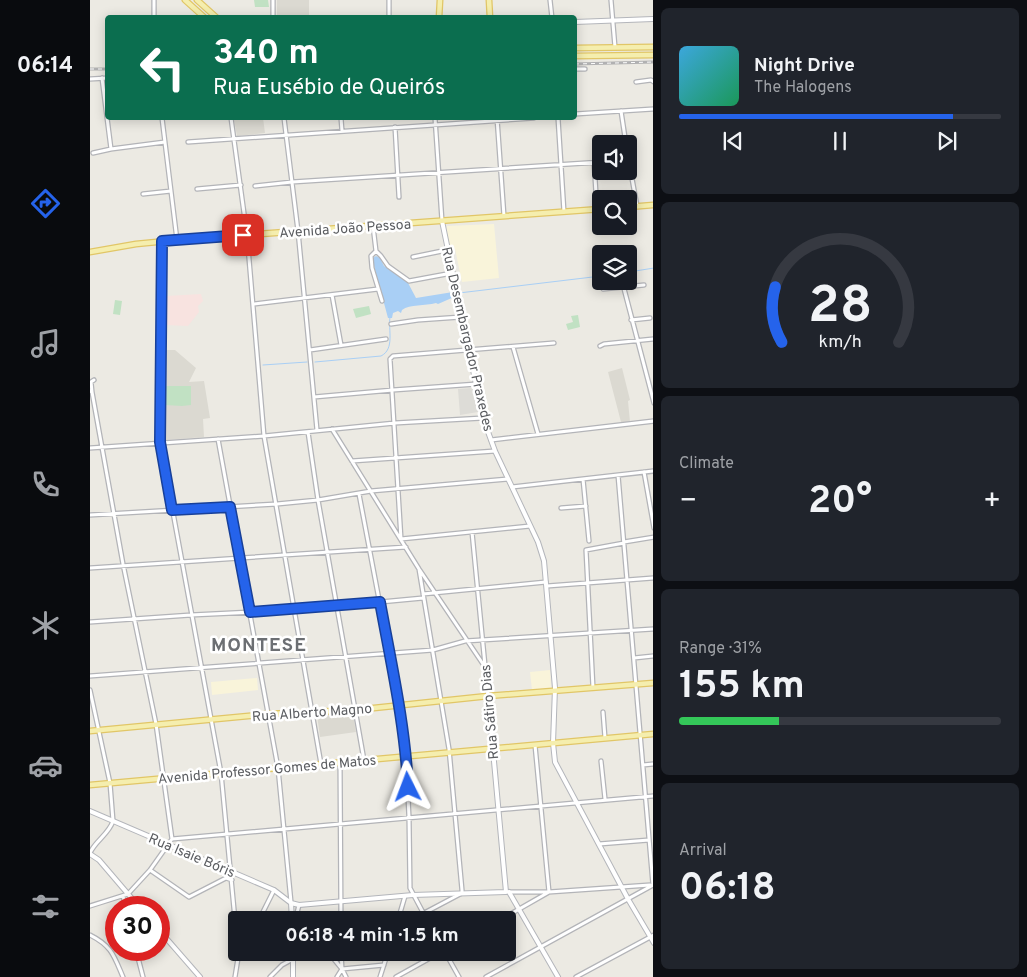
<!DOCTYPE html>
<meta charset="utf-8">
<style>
:root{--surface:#171b24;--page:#20242c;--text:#f1f3f6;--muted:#9ea1a6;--line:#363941;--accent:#2563eb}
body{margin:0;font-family:Overpass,sans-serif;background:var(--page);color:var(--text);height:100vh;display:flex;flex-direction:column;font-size:19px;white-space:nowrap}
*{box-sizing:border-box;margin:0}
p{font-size:16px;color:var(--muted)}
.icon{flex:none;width:28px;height:28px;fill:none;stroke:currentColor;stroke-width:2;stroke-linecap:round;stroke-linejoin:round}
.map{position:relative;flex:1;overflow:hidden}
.drawer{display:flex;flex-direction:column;gap:8px;padding:8px;background:#0d0f14;width:374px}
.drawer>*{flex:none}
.top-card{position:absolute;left:15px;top:15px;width:472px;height:105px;border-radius:5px;box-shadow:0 2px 12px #0003;background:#0b6e4f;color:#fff;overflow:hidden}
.fabs{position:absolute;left:502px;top:135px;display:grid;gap:10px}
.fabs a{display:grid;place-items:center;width:45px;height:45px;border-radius:5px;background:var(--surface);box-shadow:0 2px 12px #0003;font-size:25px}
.speed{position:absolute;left:15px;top:896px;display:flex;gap:10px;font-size:25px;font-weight:700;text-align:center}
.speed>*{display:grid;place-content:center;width:65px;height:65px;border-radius:50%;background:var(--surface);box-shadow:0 2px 12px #0003;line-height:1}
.speed .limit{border:8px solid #d22;background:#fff;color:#111}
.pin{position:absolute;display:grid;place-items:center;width:42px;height:42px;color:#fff;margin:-21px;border-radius:10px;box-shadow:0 2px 8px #0006}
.me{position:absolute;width:55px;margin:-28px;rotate:357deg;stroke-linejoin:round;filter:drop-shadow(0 0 4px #0008)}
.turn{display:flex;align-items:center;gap:18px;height:105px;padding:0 25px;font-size:22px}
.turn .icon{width:65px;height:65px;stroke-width:2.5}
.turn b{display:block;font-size:35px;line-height:42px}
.big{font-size:38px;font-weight:700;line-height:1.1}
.drawer .tile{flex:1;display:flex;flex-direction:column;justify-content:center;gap:8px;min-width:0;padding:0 18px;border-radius:8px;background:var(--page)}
.drawer .dial{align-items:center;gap:0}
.dial svg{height:130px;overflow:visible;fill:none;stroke:var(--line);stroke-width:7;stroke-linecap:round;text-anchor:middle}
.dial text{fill:var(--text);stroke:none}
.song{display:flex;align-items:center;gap:15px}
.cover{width:60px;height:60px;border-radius:8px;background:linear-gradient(135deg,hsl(200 70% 55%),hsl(150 70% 35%))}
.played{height:5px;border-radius:2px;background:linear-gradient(90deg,var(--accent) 85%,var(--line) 85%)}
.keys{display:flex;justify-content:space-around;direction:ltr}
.heat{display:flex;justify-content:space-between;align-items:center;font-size:28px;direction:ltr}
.charge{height:8px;border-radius:4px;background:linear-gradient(90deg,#34c759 31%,var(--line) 0)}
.trip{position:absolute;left:138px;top:911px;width:288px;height:50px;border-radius:5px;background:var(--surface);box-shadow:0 2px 12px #0003;font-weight:700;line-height:50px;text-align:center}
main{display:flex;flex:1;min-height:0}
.dock{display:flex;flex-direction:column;width:90px;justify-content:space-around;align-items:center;background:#090b0e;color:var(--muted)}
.dock .icon{width:35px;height:35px}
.dock .current{color:var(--accent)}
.dock b{font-size:22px;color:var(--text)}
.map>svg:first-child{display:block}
</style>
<main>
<nav class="dock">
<b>06:14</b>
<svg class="icon current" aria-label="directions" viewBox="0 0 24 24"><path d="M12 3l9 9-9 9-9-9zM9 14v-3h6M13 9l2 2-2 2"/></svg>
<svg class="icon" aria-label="music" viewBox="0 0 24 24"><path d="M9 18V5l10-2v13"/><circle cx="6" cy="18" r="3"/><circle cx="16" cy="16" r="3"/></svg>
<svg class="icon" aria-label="phone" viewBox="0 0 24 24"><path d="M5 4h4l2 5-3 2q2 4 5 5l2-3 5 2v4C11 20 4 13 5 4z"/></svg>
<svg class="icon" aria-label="climate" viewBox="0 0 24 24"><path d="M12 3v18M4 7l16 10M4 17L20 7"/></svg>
<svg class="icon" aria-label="car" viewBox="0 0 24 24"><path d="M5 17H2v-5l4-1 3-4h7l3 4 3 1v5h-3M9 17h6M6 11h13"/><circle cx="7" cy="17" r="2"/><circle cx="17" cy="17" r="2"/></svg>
<svg class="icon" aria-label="filters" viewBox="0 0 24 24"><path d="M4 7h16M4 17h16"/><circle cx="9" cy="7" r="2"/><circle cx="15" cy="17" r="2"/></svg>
</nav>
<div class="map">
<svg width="564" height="977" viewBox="0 0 564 977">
<rect width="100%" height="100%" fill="#eceae3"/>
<path fill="#f9f4da" d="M404,224L409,278L372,282L365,249L359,250L356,229L357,226Z
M460,670L461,688L442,690L440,672Z
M167,678L168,690L122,695L121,682Z"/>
<path fill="#dddcd7" d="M381,388L384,390L388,412L370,415L368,389Z"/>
<path fill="#dbd9d1" d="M187,0H219V17H187Z
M161,118H173L175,133L147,136L144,120Z
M75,350H85L106,368L99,382L114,381L120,418L113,419L114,437L76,440L73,437Z
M532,368L540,400L538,401L540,422H531L518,372Z
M261,713L263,715L266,732L230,737L227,715Z"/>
<path fill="#f8e3e0" d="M111,294L113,301L108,306L109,312L98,326L75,325L76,296Z"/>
<path fill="#c1e1c3" d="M164,0H178L179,7H165Z
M25,300L32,301L30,315L23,314Z
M279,306L281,314L266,318L263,309Z
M488,315L490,327L478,330L476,324L483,322L481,316Z
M75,386H101V405L92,406L75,405Z"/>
<path fill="#a9cff5" d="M286,256L290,258L294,266L317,281L326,298L363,292L364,297L348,304L346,303C335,306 320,304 312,310L311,313L308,311L303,313L302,318H298L284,266L283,258Z"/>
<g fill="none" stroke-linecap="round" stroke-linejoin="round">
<path stroke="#a9cff5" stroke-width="1" d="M539,272L564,268
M369,293L511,276
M225,362L291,356C305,349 298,330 300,317
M173,365L217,362"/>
<g stroke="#b3b4b8" stroke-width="5.5">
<path id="street" d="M64,0V18
M183,0V18
M299,0V18
M460,0L462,18
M521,0L525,47
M485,69H495
M12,78L21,149
M0,79L18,78
M546,82L561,80L564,82
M531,111L536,144
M485,114L564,109
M72,118L87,240
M141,118L157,235L174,436L231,764
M194,118L208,231L227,430
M251,118L252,131
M345,118L352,221
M407,118L414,216
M468,118L474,212
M305,127L309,197
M98,142L444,118
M3,153L21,149L75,142
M504,162L507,209
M539,162L547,206
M165,186L202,182L511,162
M107,189L151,185
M53,194L81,191
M283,226L286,251L281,256L282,268L292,301
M73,241L70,442L131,773L146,930
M286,251L291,256L298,266L319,281L362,273
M323,257L357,250
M532,281L564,403
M513,289L554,285
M242,295L251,345
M164,304L288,289
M541,320L560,318
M301,324L328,320L371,317
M510,346L514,344L564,339
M423,347L448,434
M220,350L296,339
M0,391L2,392L33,564L66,724L82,839L60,870L38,894L0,906
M2,392L1,382L4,380
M224,397L303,390L387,384
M242,429L329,569L395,667
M218,432L228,500L274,760
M128,439L188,768L201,902
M401,440L564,421
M0,448L174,436L305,423L393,418
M262,461L405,451
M554,472L564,528
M493,479L499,541
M422,487L564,471
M269,494L309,705L316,756L319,817L320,888L337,920
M471,508L496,506
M0,515L187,504L228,500L281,491L418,479
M382,532L398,696
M311,539L300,359L303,356L464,343
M311,539L440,526
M534,542L564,537
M0,568L316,547
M457,586L564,578
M333,594L456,582
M0,622L101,615L205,610L333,598
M544,658L564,656
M0,676L343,650L375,641L564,629
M503,688L496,550L534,543
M0,690L20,783L23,821C19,834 5,841 0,853
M513,712L515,738
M511,761L515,799
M250,762L251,920
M553,765L564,764
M82,839L564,796
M509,844L559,840
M60,870L99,897L136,878L142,880
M419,892H459L560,885
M33,896L36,908
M209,905L207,913L212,920
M293,916L309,915
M169,920L184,890
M308,920L315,896
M321,920L372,893V890L359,749L329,569
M410,920L459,892L445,745
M0,935C22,946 24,956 33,977
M46,950L53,977
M238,952L252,969L256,977
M355,952L369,977
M252,969L294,965
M145,977L149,952
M180,977L192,965L203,959
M247,977L252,969L251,952
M290,977L298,952
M306,977L351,952
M396,977L563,885L528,475
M486,977L564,935"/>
</g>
<g stroke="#b4b6bb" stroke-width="6">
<path id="secondary" d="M485,22L564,19
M352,221L393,418L405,451L448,542L454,561L465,688L463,743L465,762L538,899L564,943
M0,811L184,890L201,903L209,905L323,895L416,892L398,696
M0,854L9,860L50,908
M419,892L468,977
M201,903L202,920
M69,930L110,977
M203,952V977"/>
</g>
<g stroke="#e1c667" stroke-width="7">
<path id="primary" d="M95,0L115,18
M107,0L127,18
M399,0L400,18
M349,18L350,0
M485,48L564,47
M485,56L564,55
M539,207L564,205
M0,252L46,244L87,240L511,209
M0,731L178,714L265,710L398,696L564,683
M0,785L564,734"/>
</g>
<use href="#street" stroke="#fff" stroke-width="3"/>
<use href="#secondary" stroke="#fff" stroke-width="4"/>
<use href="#primary" stroke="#f5eeae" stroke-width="4.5"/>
<g stroke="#b1b1b2" stroke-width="3">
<path id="rail" d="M485,64L564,62
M0,69H18"/>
</g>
<use href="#rail" stroke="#fff" stroke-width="1" stroke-dasharray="4" stroke-linecap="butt"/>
</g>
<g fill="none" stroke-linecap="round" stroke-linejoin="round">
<g stroke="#184099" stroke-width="12">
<path id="route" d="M153,235L72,241L70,442L82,510L140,507L160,612L290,602C301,663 315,724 318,787"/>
</g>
<use href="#route" stroke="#2563eb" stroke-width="9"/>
</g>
<g text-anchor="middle" stroke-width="5" stroke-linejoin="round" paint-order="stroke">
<g font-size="14" fill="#5b5d61" stroke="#fff">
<text transform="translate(255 228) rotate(-4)" y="5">Avenida João Pessoa</text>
<text transform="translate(378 339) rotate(77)" y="5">Rua Desembargador Praxedes</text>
<text transform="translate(222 712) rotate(-4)" y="5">Rua Alberto Magno</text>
<text transform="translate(399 712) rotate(-95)" y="5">Rua Sátiro Dias</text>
<text transform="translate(177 769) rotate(-5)" y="5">Avenida Professor Gomes de Matos</text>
<text transform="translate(102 855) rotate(23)" y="5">Rua Isaie Bóris</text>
</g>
<g font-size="19" font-weight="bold" letter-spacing="1" fill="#6c6f73" stroke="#fff">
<text x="169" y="651">MONTESE</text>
</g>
</g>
</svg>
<div class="fabs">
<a><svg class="icon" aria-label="sound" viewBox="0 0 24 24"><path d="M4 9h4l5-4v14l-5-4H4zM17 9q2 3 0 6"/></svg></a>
<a><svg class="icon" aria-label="search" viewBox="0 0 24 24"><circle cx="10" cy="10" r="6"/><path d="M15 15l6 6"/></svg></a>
<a><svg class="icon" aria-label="layers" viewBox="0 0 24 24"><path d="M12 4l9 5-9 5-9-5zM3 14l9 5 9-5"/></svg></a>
</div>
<div class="speed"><div class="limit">30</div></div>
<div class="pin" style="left:153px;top:235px;background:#d93025"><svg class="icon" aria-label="arrive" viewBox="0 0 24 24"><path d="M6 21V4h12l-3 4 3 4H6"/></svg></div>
<svg class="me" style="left:318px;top:787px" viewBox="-20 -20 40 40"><path d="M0-17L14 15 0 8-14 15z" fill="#2563eb" stroke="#fff" stroke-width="4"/></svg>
<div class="trip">06:18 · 4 min · 1.5 km</div>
<div class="top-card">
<div class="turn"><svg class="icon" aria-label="left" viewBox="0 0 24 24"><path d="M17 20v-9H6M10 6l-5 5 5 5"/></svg><div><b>340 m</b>Rua Eusébio de Queirós</div></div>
</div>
</div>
<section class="drawer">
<div class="tile">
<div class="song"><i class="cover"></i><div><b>Night Drive</b><p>The Halogens</p></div></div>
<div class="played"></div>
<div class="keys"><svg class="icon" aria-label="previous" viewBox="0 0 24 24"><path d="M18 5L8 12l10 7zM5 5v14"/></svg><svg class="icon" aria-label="pause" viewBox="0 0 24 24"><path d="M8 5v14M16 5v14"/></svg><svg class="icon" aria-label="next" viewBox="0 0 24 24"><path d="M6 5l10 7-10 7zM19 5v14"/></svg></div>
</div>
<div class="tile dial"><svg viewBox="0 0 100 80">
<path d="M14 69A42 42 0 1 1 86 69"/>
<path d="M14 69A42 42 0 0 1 10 35" stroke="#2563eb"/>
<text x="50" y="56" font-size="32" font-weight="700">28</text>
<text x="50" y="72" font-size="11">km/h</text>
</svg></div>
<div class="tile"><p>Climate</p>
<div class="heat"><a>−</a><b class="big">20°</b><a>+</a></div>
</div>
<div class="tile"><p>Range · 31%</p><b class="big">155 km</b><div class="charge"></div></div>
<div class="tile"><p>Arrival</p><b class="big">06:18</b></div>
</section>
</main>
